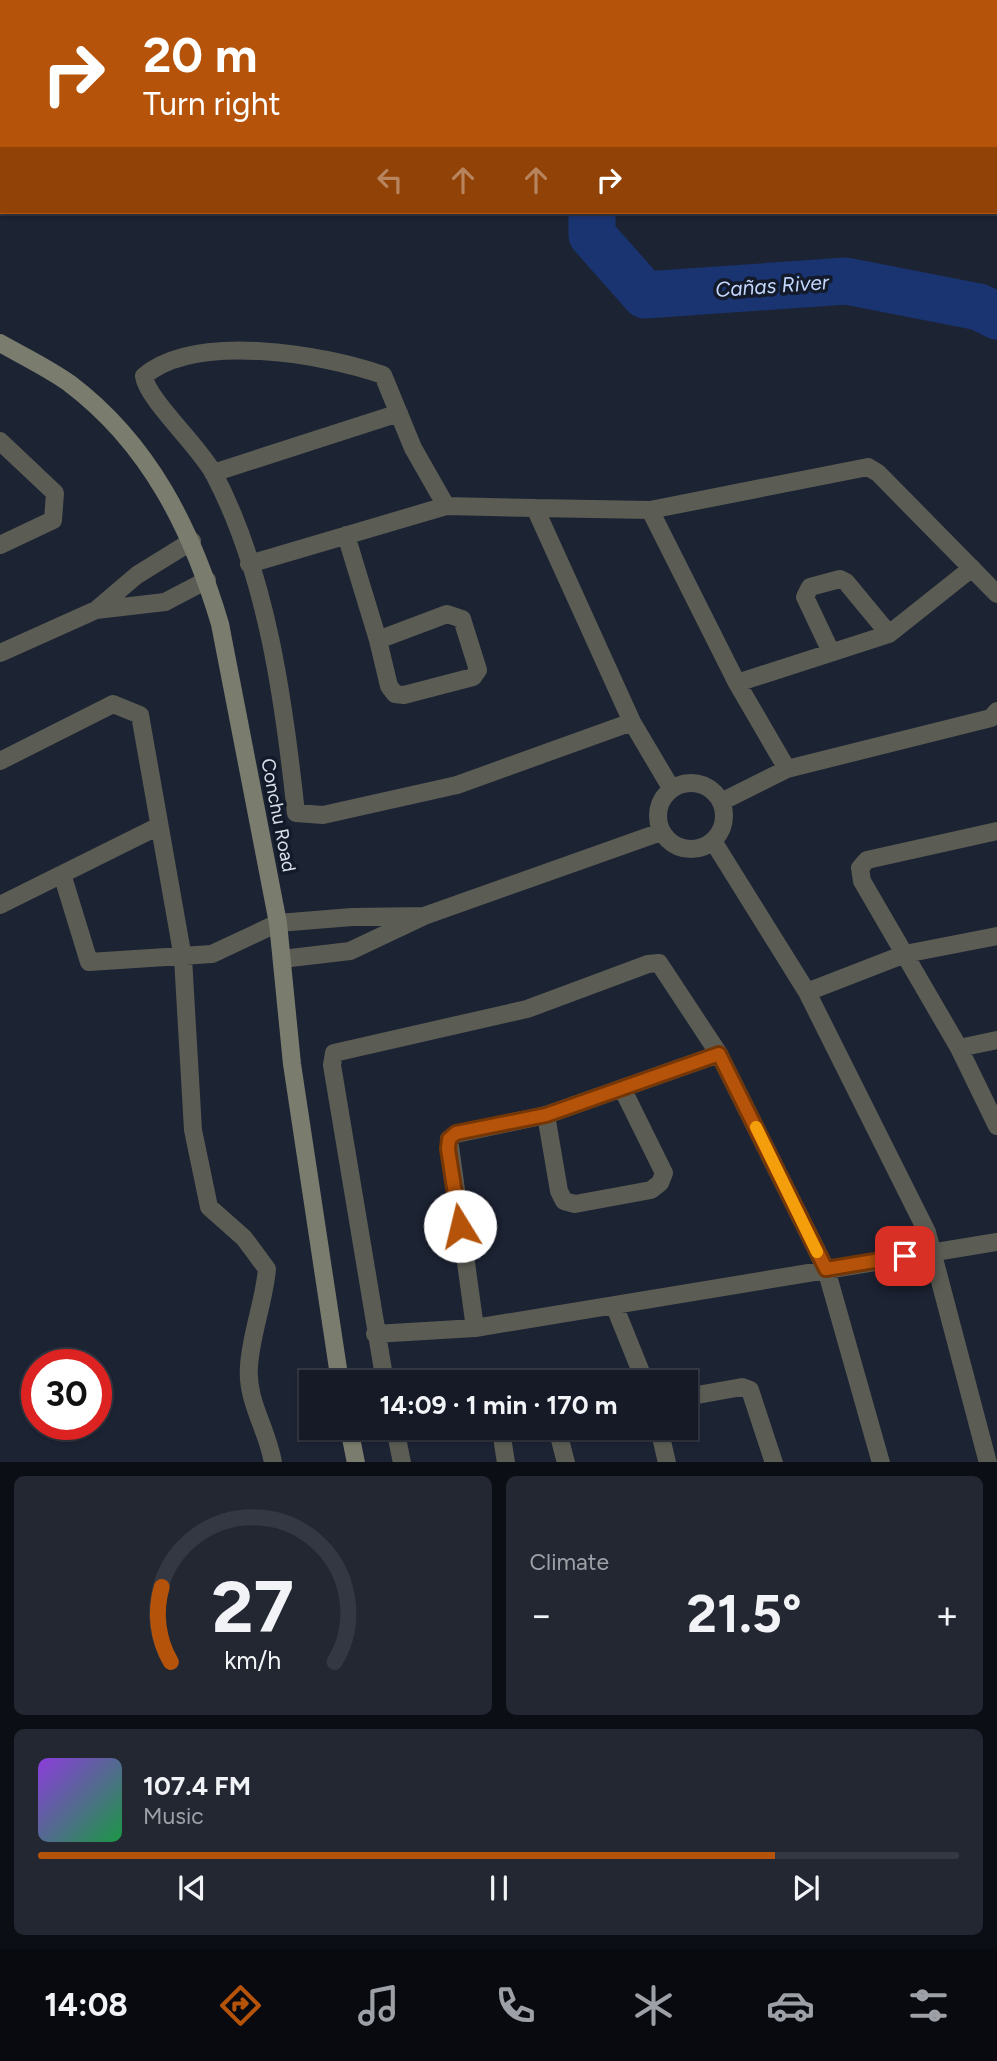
<!DOCTYPE html>
<meta charset="utf-8">
<style>
:root{--surface:#151a26;--page:#222732;--text:#f1f3f6;--muted:#9da1a7;--line:#343843;--accent:#b45309}
body{margin:0;font-family:Figtree,sans-serif;background:var(--page);color:var(--text);height:100vh;display:flex;flex-direction:column;font-size:26px;white-space:nowrap}
*{box-sizing:border-box;margin:0}
p{font-size:23px;color:var(--muted)}
.icon{flex:none;width:38px;height:38px;fill:none;stroke:currentColor;stroke-width:2;stroke-linecap:round;stroke-linejoin:round}
.map{position:relative;height:1462px;overflow:hidden}
.drawer{display:flex;flex-direction:column;gap:14px;padding:14px;background:#0c0e15;flex:1}
.drawer>*{flex:none}
.banner{position:absolute;left:0px;top:0px;width:998px;height:214px;box-shadow:0 2px 5px #0004,0 0 0 2px var(--line);background:#b45309;color:#fff;overflow:hidden}
.speed{position:absolute;left:21px;top:1349px;display:flex;gap:14px;font-size:35px;font-weight:700;text-align:center}
.speed>*{display:grid;place-content:center;width:91px;height:91px;border-radius:50%;background:var(--surface);box-shadow:0 2px 5px #0004,0 0 0 2px var(--line);line-height:1}
.speed .limit{border:10px solid #d22;background:#fff;color:#111}
.pin{position:absolute;display:grid;place-items:center;width:60px;height:60px;color:#fff;margin:-30px;border-radius:14px;box-shadow:0 4px 10px #0006}
.me{position:absolute;width:77px;margin:-38px;rotate:351deg;stroke-linejoin:round;filter:drop-shadow(0 0 5px #0008)}
.turn{display:flex;align-items:center;gap:24px;height:147px;padding:0 28px;font-size:32px}
.turn .icon{width:91px;height:91px;stroke-width:2.5}
.turn b{display:block;font-size:49px;line-height:60px}
.lanes{display:flex;align-items:center;height:66px;padding:0 28px;background:#0003;justify-content:center;gap:35px;direction:ltr}
.lanes .off{opacity:.35}
.big{font-size:52px;font-weight:700;line-height:1.1}
.drawer .tile{flex:1;display:flex;flex-direction:column;justify-content:center;gap:10px;min-width:0;padding:0 24px;border-radius:10px;background:var(--page)}
.drawer .dial{align-items:center;gap:0}
.dial svg{height:182px;overflow:visible;fill:none;stroke:var(--line);stroke-width:7;stroke-linecap:round;text-anchor:middle}
.dial text{fill:var(--text);stroke:none}
.song{display:flex;align-items:center;gap:21px}
.cover{width:84px;height:84px;border-radius:10px;background:linear-gradient(135deg,hsl(270 70% 55%),hsl(140 70% 35%))}
.played{height:7px;border-radius:4px;background:linear-gradient(90deg,var(--accent) 80%,var(--line) 80%)}
.keys{display:flex;justify-content:space-around;direction:ltr}
.heat{display:flex;justify-content:space-between;align-items:center;font-size:38px;direction:ltr}
.drawer .tiles{flex:1;display:grid;gap:14px;grid-template-columns:1fr 1fr}
.tile:last-child{grid-column:span 2}
.trip{position:absolute;left:299px;top:1370px;width:399px;height:70px;border-radius:0px;background:var(--surface);box-shadow:0 2px 5px #0004,0 0 0 2px var(--line);font-weight:700;line-height:70px;text-align:center}
.tabs{display:flex;height:112px;justify-content:space-around;align-items:center;background:#080a0f;color:var(--muted)}
.tabs .icon{width:49px;height:49px}
.tabs .active{color:var(--accent)}
.tabs b{font-size:32px;color:var(--text)}
.map>svg:first-child{display:block}
</style>
<div class="map">
<svg width="997" height="1463" viewBox="0 0 997 1463">
<rect width="100%" height="100%" fill="#1c2333"/>
<g fill="none" stroke-linecap="round" stroke-linejoin="round">
<path stroke="#1a3471" stroke-width="47" d="M631,2V0
M592,212V235L645,295L846,281L979,307L997,316"/>
<path stroke="#5b5c53" stroke-width="18" d="M0,441L55,493L53,520L0,545
M213,473L399,413
M535,508L650,510L868,467L878,473L997,594
M650,510L737,683L787,769
M346,535L378,640L389,686L395,694L404,695L473,677L478,670L462,619L447,614L378,640
M249,564L446,506
M96,610L165,602L207,580
M831,652L805,597L810,587L840,579L846,582L889,634
M0,653L96,610L137,575L192,541
M737,683L889,634L972,568
M632,722L457,785L323,815L296,813C284,701 267,575 214,474C199,446 146,398 144,376C196,332 323,354 383,375L413,448L446,506L535,508L632,722L671,788
M0,761L113,704L140,715L183,958L193,1130L209,1207L244,1238L267,1269C264,1302 251,1334 249,1366C246,1401 268,1430 273,1463
M658 816a33 33 0 1 1 66 0a33 33 0 1 1-66 0Z
M721,802L787,769L991,718L997,711
M997,831L867,860L860,868L862,881L959,1048L997,1126
M713,841L807,992L905,954L997,936
M62,874L89,962L212,954L278,923L352,917L424,916
M0,905L159,826
M282,959L350,951L424,916L661,832
M807,992L927,1232L988,1463
M959,1048L997,1040
M546,1115L559,1191L564,1201L575,1204L651,1190L660,1183L664,1173L622,1088
M614,1305L645,1382
M475,1328L449,1139L456,1134L546,1115L719,1054
M375,1334L475,1328L997,1242
M385,1382L332,1065L334,1053L527,1009L648,964L659,963L719,1054L826,1269L881,1463
M686,1397L742,1387L750,1390L774,1463
M395,1428L402,1463
M557,1428L566,1463
M659,1428L667,1463
M506,1463L501,1430L506,1428"/>
<path stroke="#7a7c6e" stroke-width="18" d="M0,343C23,356 48,368 69,383C150,444 192,530 220,624L278,923L292,1064L340,1382
M349,1428L356,1463"/>
</g>
<g fill="none" stroke-linecap="round" stroke-linejoin="round">
<g stroke="#753606" stroke-width="18">
<path id="route" d="M460,1226L448,1149L449,1139L456,1133L546,1115L719,1054L826,1269L905,1256"/>
</g>
<use href="#route" stroke="#b45309" stroke-width="12"/>
<path stroke="#f59e0b" stroke-width="12" d="M756,1127L817,1252"/>
</g>
<g text-anchor="middle" stroke-width="7" stroke-linejoin="round" paint-order="stroke">
<g font-size="19" fill="#dbe0eb" stroke="#131a29">
<text transform="translate(279 815) rotate(79)" y="7">Conchu Road</text>
</g>
<g font-size="21" font-style="italic" fill="#c4d7fd" stroke="#131a29">
<text transform="translate(772 286) rotate(-4)" y="7">Cañas River</text>
</g>
</g>
</svg>
<div class="speed"><div class="limit">30</div></div>
<div class="pin" style="left:905px;top:1256px;background:#d93025"><svg class="icon" aria-label="arrive" viewBox="0 0 24 24"><path d="M6 21V4h12l-3 4 3 4H6"/></svg></div>
<svg class="me" style="left:460px;top:1226px" viewBox="-20 -20 40 40"><circle r="19" fill="#fff"/><path d="M0-13L10 11 0 6-10 11z" fill="#b45309"/></svg>
<div class="trip">14:09 · 1 min · 170 m</div>
<div class="banner">
<div class="turn"><svg class="icon" aria-label="right" viewBox="0 0 24 24"><path d="M7 20v-9h11M14 6l5 5-5 5"/></svg><div><b>20 m</b>Turn right</div></div>
<div class="lanes"><svg class="icon off" aria-label="left" viewBox="0 0 24 24"><path d="M17 20v-9H6M10 6l-5 5 5 5"/></svg><svg class="icon off" aria-label="ahead" viewBox="0 0 24 24"><path d="M12 20V5M6 11l6-6 6 6"/></svg><svg class="icon off" aria-label="ahead" viewBox="0 0 24 24"><path d="M12 20V5M6 11l6-6 6 6"/></svg><svg class="icon" aria-label="right" viewBox="0 0 24 24"><path d="M7 20v-9h11M14 6l5 5-5 5"/></svg></div>
</div>
</div>
<section class="drawer">
<div class="tiles">
<div class="tile dial"><svg viewBox="0 0 100 80">
<path d="M14 69A42 42 0 1 1 86 69"/>
<path d="M14 69A42 42 0 0 1 10 36" stroke="#b45309"/>
<text x="50" y="56" font-size="32" font-weight="700">27</text>
<text x="50" y="72" font-size="11">km/h</text>
</svg></div>
<div class="tile"><p>Climate</p>
<div class="heat"><a>−</a><b class="big">21.5°</b><a>+</a></div>
</div>
<div class="tile">
<div class="song"><i class="cover"></i><div><b>107.4 FM</b><p>Music</p></div></div>
<div class="played"></div>
<div class="keys"><svg class="icon" aria-label="previous" viewBox="0 0 24 24"><path d="M18 5L8 12l10 7zM5 5v14"/></svg><svg class="icon" aria-label="pause" viewBox="0 0 24 24"><path d="M8 5v14M16 5v14"/></svg><svg class="icon" aria-label="next" viewBox="0 0 24 24"><path d="M6 5l10 7-10 7zM19 5v14"/></svg></div>
</div>
</div>
</section>
<nav class="tabs">
<b>14:08</b>
<svg class="icon active" aria-label="directions" viewBox="0 0 24 24"><path d="M12 3l9 9-9 9-9-9zM9 14v-3h6M13 9l2 2-2 2"/></svg>
<svg class="icon" aria-label="music" viewBox="0 0 24 24"><path d="M9 18V5l10-2v13"/><circle cx="6" cy="18" r="3"/><circle cx="16" cy="16" r="3"/></svg>
<svg class="icon" aria-label="phone" viewBox="0 0 24 24"><path d="M5 4h4l2 5-3 2q2 4 5 5l2-3 5 2v4C11 20 4 13 5 4z"/></svg>
<svg class="icon" aria-label="climate" viewBox="0 0 24 24"><path d="M12 3v18M4 7l16 10M4 17L20 7"/></svg>
<svg class="icon" aria-label="car" viewBox="0 0 24 24"><path d="M5 17H2v-5l4-1 3-4h7l3 4 3 1v5h-3M9 17h6M6 11h13"/><circle cx="7" cy="17" r="2"/><circle cx="17" cy="17" r="2"/></svg>
<svg class="icon" aria-label="filters" viewBox="0 0 24 24"><path d="M4 7h16M4 17h16"/><circle cx="9" cy="7" r="2"/><circle cx="15" cy="17" r="2"/></svg>
</nav>
